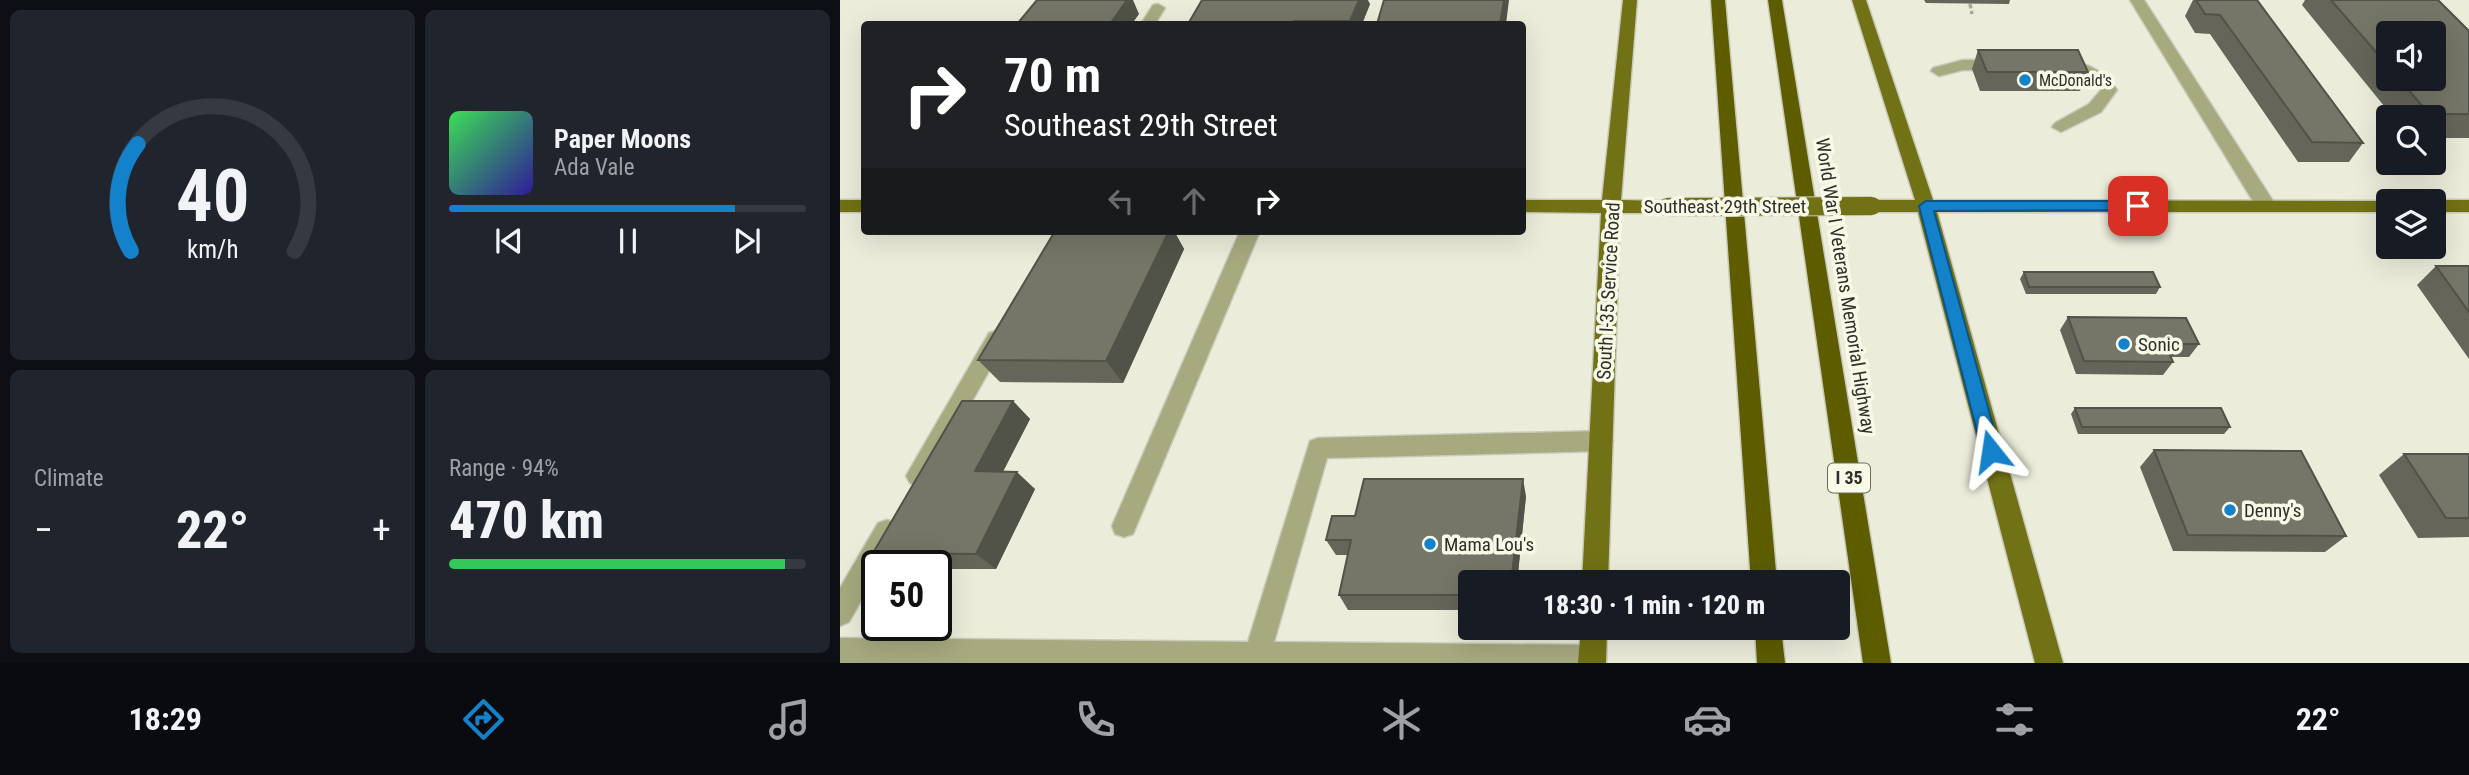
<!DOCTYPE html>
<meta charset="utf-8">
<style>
:root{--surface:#171b24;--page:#20242c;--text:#f1f3f6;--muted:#9ea1a6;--line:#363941;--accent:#1382cb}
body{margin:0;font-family:"Roboto Condensed",sans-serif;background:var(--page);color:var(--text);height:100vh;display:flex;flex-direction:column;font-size:26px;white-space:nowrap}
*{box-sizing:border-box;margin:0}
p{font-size:23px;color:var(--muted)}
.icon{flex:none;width:38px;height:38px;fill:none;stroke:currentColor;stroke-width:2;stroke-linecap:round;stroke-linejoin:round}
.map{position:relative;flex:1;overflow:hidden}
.drawer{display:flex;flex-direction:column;gap:10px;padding:10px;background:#0d0f14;width:840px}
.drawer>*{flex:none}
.banner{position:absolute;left:21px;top:21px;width:665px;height:214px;border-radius:7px;box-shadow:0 7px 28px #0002;background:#202124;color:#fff;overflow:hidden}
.controls{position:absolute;left:1536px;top:21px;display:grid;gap:14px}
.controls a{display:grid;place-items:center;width:70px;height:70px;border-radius:7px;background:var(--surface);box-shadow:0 7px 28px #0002;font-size:35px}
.speed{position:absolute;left:21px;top:550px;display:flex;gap:14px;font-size:35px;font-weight:700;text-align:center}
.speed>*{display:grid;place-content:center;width:91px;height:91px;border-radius:50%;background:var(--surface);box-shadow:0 7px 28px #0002;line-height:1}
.speed .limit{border:4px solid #111;border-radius:10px;background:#fff;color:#111}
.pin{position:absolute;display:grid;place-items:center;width:60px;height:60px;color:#fff;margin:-30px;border-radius:14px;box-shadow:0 4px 10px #0006}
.me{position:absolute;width:77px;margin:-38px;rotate:345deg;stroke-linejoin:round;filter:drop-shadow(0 0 5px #0008)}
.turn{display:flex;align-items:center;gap:24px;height:147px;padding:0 28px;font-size:32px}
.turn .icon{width:91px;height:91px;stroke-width:2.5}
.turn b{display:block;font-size:49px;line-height:60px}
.lanes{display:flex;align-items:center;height:66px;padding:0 28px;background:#0003;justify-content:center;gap:35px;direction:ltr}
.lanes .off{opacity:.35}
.big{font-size:52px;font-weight:800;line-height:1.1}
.drawer .widget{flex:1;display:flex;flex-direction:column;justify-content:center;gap:10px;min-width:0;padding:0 24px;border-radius:10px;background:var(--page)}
.drawer .dial{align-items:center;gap:0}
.dial svg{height:182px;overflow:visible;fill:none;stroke:var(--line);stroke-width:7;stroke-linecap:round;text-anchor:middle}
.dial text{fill:var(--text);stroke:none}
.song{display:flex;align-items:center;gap:21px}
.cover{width:84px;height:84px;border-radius:10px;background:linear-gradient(135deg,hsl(130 70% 55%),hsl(250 70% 35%))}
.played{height:7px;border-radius:4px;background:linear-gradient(90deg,var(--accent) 80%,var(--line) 80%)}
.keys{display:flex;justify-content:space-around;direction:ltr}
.heat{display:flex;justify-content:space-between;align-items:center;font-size:38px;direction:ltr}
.charge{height:10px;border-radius:5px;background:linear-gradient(90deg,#34c759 94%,var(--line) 0)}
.drawer .tiles{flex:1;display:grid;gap:10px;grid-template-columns:repeat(2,1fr)}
.trip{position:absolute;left:618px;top:570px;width:392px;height:70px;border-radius:7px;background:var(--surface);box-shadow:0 7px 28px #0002;font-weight:800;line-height:70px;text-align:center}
.tabs{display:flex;height:112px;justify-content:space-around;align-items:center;background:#090b0e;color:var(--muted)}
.tabs .icon{width:49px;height:49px}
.tabs .active{color:var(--accent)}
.tabs b{font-size:32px;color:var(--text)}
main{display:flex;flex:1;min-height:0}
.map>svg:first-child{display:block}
</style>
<main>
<section class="drawer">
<div class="tiles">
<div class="widget dial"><svg viewBox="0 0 100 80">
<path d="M14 69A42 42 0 1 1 86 69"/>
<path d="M14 69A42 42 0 0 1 17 22" stroke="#1382cb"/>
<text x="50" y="56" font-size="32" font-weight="700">40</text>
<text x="50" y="72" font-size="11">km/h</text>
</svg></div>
<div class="widget">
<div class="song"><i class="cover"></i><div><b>Paper Moons</b><p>Ada Vale</p></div></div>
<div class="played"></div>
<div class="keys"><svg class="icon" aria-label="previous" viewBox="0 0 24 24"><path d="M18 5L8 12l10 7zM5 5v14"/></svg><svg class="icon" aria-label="pause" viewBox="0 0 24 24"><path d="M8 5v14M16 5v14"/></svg><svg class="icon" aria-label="next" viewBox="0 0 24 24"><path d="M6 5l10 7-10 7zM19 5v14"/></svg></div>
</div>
<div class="widget"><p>Climate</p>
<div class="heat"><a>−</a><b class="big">22°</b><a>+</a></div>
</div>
<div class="widget"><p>Range · 94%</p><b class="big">470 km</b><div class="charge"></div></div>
</div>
</section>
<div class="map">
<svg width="1629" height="663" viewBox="0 0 1629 663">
<rect width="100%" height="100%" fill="#ebecda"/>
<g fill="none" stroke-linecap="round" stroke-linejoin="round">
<g stroke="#c9caba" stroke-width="3">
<path id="minor" d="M1290,0H1304L1433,201L1435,206L1433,211H1419Z
M318,4L325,8L315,24H301L313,5Z
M1123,60H1163L1171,65L1163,70H1123L1099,76L1091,71L1093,68Z
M1220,60C1245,62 1263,69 1277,90L1261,112L1221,132L1212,127L1215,123L1249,104L1261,90L1243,74L1214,68L1212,65Z
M400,231H420L293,534L284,537L275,534L272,526Z
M156,331L163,333L167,339L86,483L78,486L70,483L66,476L70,469L149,333Z
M761,431L769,434L773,441L769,448L761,451L487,458L434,642L752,645L762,649L766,659L764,663H0V638L408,642L470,441L478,438Z
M47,520L56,523L59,531L41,565H37V573L9,622L0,626V588L38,523Z"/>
</g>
<g stroke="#c9caba" stroke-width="3">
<path id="major" d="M783,0H797L781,200L827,201L834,202L836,207L834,212L827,213H780L768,583H742L761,213L682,212V200H762Z
M1012,0H1026L1093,200L1555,201H1549V212H1097L1223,663H1195L1078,212H1032L1025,211L1023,206L1025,201L1032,200H1075Z
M0,200H24V212H0Z
M1594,200H1629V212H1594V201H1588Z
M741,628H767L766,663H738Z"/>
</g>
<g stroke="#c9caba" stroke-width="3">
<path id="highway" d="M871,0H885L937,583H911Z
M928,0H942L1051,663H1023Z
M915,628H941L945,663H917Z"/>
</g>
<path stroke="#a7a89a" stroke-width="3.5" stroke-dasharray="4.5 2.5" stroke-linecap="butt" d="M1130,4L1132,14"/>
<use href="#minor" fill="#a7a97f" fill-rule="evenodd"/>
<use href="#major" fill="#717115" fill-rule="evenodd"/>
<use href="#highway" fill="#5d5d00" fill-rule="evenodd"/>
<g stroke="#c9caba" stroke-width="20" stroke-linecap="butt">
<path id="major-bridge" d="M827,207L1032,206"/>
</g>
<use href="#major-bridge" stroke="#717115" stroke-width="18"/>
</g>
<path fill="#656559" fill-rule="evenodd" d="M1084,0H1170L1169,4L1086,3Z
M1353,0H1417L1523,143L1509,162H1458L1370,34L1355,33L1345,16Z
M1465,0H1598L1629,31V138H1594V117H1553L1462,5ZM1549,33L1594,79H1549Z
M530,4L522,24H348Z
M1138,50L1248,72L1240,91H1140L1132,69Z
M215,231H334L344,249L283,383L160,382L138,360Z
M1596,266H1629V359L1577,285Z
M1184,272L1320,287L1316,294H1186L1180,279Z
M1228,317L1359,344L1349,357H1331L1333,362L1323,375L1236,374L1220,330Z
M173,401L190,419L163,472L195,489L156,569H96V565H51L33,553Z
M1235,408L1390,427L1384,434H1238L1231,414Z
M1314,450L1506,536L1485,552L1333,551L1300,467Z
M1564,454H1629V537L1578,538L1539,475Z
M686,496L677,583H630V610H508L499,595L508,555H496L486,540L515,516Z"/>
<path fill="#525348" d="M287,0H293L299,14L292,24H270Z
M519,0H528L530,4L522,24H511L510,21Z
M664,0H669L666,24H660Z
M329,231H334L344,249L283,383L266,361Z
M173,401L190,419L154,488L135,471Z
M177,472L195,489L156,569L136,554Z
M683,479L686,496L677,583H671Z"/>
<path fill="#757667" stroke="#525348" stroke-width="2" d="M197,0H287L270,24H177Z
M362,0H519L510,21H454L452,24H348Z
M544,0H664L660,24H537Z
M1356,0H1417L1523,143L1472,142L1380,15L1365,14Z
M1491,0H1598L1629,31V114H1589L1559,79H1594V33H1549V67Z
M1138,50H1238L1248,72H1147Z
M215,231H329L266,361L138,360Z
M1596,266H1629V312Z
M1184,272H1313L1320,287H1189Z
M1228,317L1346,318L1359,344H1325L1333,362L1244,361Z
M122,401H173L135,471L177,472L136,554L33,553Z
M1235,408H1381L1390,427H1242Z
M1314,450L1461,451L1506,536L1348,535Z
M1564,454H1629V518H1606Z
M524,479H683L671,583H630V595H499L511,540H486L492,516H515Z"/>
<path fill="#1382cb" stroke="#0c5484" stroke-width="2" d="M1086,201H1298L1306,206L1298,210L1094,211L1160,451L1157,456L1151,458L1145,456L1142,451L1079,206Z"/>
<g fill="#1382cb" stroke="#f8f9e7" stroke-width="2.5">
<circle cx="1185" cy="80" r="7"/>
<circle cx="1284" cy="344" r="7"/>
<circle cx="1390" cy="510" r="7"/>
<circle cx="590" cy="544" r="7"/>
</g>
<g text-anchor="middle" stroke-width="7" stroke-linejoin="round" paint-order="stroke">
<g font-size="16" fill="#2f2f28" stroke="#f8f9e7" text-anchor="start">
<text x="1199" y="86">McDonald's</text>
</g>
<rect fill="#f8f9e7" stroke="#6b6c61" stroke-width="2" x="988" y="463.5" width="42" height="29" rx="5"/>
<g font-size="18" font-weight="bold" fill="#2f2f28">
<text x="1009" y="484">I 35</text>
</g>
<g font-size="19" fill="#2f2f28" stroke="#f8f9e7">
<text x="885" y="213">Southeast 29th Street</text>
<text transform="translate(1006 286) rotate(81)" y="7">World War I Veterans Memorial Highway</text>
<text transform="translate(768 291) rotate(-87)" y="7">South I-35 Service Road</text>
</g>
<g font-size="19" fill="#2f2f28" stroke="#f8f9e7" text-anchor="start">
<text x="1298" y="351">Sonic</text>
<text x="1404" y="517">Denny's</text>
<text x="604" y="551">Mama Lou's</text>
</g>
</g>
</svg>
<div class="controls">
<a><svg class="icon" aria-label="sound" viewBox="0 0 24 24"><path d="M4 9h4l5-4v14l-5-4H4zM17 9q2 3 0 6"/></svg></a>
<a><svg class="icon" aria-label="search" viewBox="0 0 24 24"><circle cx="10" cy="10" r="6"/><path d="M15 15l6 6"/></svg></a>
<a><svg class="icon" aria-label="layers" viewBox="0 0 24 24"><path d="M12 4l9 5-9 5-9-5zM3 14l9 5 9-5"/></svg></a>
</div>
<div class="speed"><div class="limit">50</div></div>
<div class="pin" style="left:1298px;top:206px;background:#d93025"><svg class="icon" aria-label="arrive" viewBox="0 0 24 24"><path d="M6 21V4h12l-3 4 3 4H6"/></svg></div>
<svg class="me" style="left:1151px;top:451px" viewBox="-20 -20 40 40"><path d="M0-17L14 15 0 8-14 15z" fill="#1382cb" stroke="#fff" stroke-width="4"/></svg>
<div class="trip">18:30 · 1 min · 120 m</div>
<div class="banner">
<div class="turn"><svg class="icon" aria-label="right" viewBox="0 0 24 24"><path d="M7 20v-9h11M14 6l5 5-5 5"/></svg><div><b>70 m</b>Southeast 29th Street</div></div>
<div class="lanes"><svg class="icon off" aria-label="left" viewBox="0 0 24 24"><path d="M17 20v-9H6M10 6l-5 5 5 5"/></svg><svg class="icon off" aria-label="ahead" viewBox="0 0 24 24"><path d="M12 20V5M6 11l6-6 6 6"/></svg><svg class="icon" aria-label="right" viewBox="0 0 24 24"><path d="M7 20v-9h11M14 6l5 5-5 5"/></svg></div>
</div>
</div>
</main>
<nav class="tabs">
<b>18:29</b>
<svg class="icon active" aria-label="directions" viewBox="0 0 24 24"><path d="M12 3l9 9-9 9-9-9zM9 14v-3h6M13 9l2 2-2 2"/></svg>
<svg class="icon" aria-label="music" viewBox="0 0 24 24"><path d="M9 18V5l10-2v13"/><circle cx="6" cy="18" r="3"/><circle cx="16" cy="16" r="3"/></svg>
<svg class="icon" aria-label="phone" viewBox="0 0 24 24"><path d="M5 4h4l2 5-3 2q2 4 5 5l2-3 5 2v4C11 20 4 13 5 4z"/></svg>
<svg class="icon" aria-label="climate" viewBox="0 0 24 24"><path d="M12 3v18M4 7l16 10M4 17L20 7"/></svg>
<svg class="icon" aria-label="car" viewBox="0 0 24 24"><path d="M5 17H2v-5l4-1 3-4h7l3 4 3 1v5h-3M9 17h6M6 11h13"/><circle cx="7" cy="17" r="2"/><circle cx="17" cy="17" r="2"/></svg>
<svg class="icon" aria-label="filters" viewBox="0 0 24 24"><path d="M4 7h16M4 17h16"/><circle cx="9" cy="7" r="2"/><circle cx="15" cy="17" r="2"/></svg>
<b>22°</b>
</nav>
